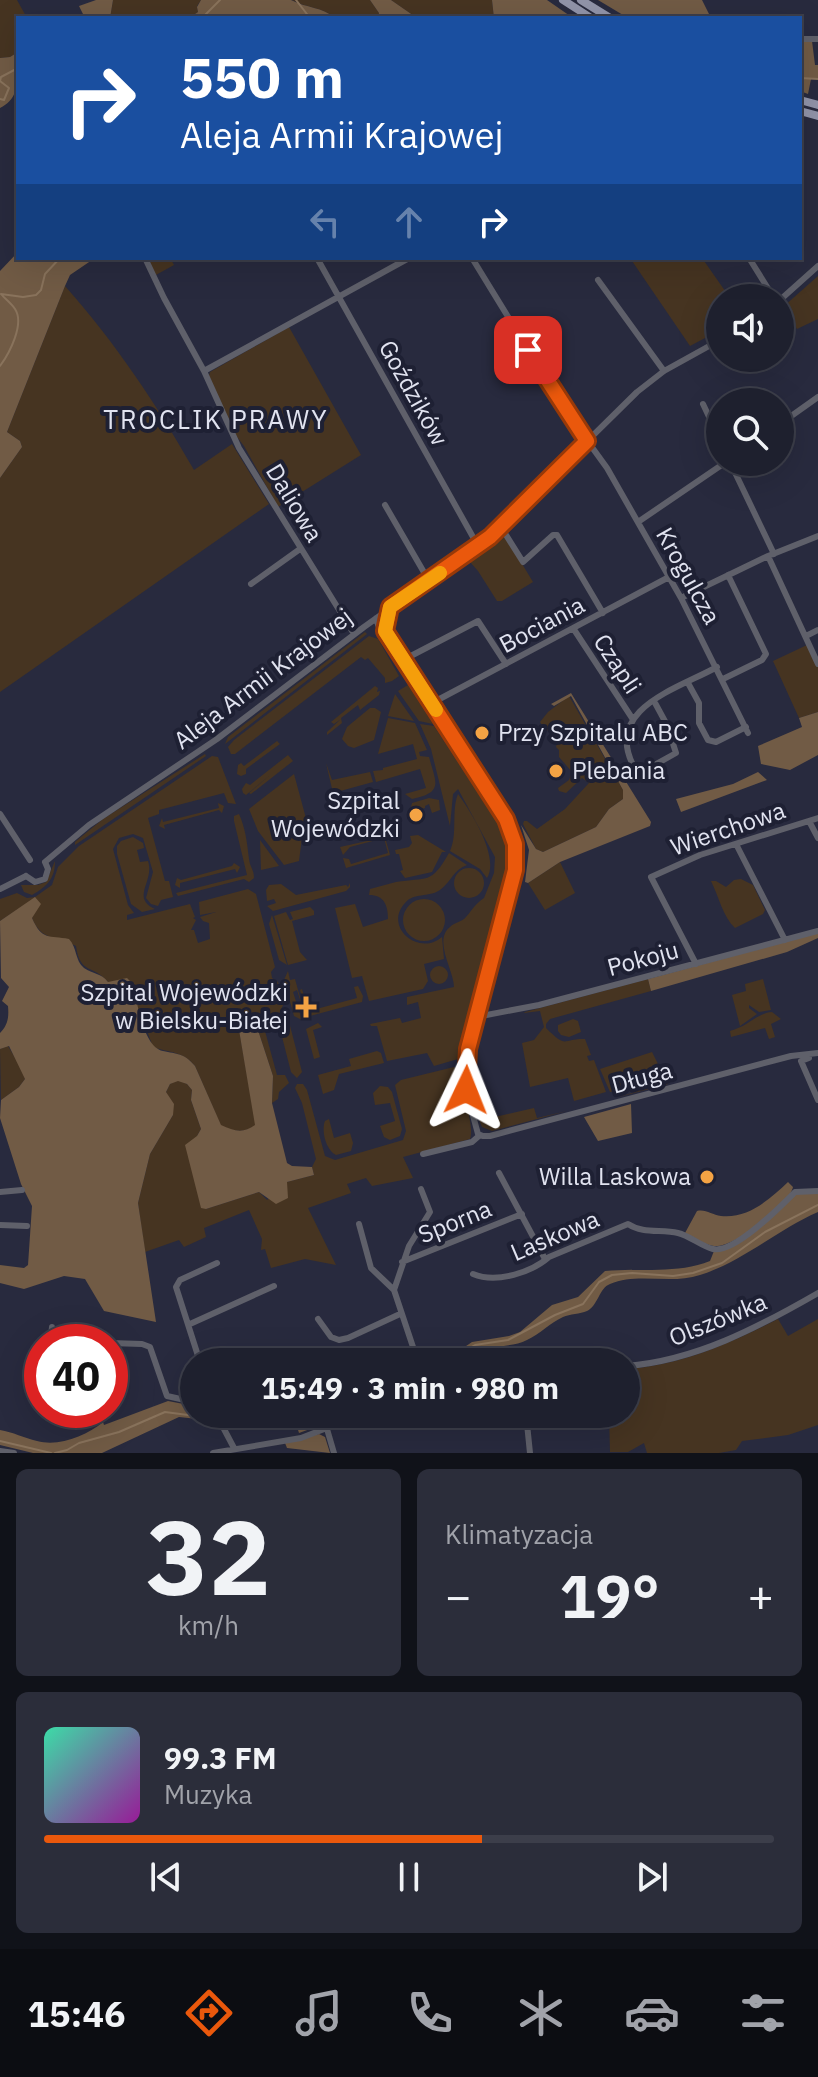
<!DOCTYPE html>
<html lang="pl">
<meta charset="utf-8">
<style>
:root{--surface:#1e202e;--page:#2b2d3a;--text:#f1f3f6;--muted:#a1a3aa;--line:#3c3e4a;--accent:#ea580c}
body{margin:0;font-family:"IBM Plex Sans",sans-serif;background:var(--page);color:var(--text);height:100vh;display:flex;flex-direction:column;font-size:30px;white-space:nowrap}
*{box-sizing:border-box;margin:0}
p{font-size:26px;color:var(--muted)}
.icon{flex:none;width:44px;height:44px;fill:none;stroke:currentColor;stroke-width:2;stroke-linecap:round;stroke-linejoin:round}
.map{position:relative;height:1453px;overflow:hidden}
.panel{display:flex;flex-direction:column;gap:16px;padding:16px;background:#101219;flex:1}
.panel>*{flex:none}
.hud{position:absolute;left:16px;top:16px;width:786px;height:244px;border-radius:0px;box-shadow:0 8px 32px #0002,0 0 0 2px var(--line);background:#1a4fa0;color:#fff;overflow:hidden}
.tools{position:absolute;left:706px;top:284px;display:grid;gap:16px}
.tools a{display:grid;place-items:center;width:88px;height:88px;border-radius:50%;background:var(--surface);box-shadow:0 8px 32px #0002,0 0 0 2px var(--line);font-size:40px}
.speed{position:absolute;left:24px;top:1324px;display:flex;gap:16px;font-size:40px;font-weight:700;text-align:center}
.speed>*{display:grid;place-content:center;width:104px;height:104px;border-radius:50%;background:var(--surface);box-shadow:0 8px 32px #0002,0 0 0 2px var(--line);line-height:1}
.speed .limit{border:12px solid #d22;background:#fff;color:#111}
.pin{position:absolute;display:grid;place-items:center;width:68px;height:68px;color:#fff;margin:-34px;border-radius:16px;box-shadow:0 4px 12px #0006}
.me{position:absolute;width:88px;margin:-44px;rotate:2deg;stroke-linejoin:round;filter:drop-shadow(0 0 6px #0008)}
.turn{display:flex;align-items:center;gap:28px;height:168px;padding:0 32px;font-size:36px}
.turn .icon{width:104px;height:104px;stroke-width:2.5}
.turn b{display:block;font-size:56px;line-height:68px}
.lanes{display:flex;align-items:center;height:76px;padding:0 32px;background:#0003;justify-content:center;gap:40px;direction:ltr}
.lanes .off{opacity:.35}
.big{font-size:60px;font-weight:700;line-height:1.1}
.panel .card{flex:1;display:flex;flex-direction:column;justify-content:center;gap:12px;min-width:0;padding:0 28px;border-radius:12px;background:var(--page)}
.panel .dial{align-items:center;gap:0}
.dial b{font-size:104px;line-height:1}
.song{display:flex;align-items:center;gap:24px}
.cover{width:96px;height:96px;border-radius:12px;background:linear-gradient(135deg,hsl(160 70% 55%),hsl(300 70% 35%))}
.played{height:8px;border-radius:4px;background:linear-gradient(90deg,var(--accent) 60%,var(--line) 60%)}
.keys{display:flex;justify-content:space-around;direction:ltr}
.heat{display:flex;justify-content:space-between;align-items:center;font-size:44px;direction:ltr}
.panel .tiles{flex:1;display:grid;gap:16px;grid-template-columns:1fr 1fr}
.card:last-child{grid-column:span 2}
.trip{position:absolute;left:180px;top:1348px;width:460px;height:80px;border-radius:40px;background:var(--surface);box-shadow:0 8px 32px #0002,0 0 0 2px var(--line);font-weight:700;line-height:80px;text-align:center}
.dock{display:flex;height:128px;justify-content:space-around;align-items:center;background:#0c0d12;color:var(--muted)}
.dock .icon{width:56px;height:56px}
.dock .on{color:var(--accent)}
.dock b{font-size:36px;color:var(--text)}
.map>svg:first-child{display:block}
</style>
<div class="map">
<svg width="818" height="1453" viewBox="0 0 818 1453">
<rect width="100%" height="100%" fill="#282a3e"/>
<path fill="#463421" d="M0,0H17L27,18H18V52L10,57L0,58Z
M113,0H201L197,6L198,12L189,18H110Z
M292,0H370L379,13L378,18H335C323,7 306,8 292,0Z
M391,0H492L494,18H417Z
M149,258H170L174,265L154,276Z
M630,258H702L730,298H720V330L690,346Z
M818,276V319L797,329L783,307Z
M65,286C117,345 155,402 194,470L232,444L269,504L0,692V478L22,447L20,441L7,432Z
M289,327L361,455L278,507L244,446L237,437L209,376L210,372Z
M504,534L533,582L502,601H497L478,571L470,562Z
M365,632L367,634L225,744L228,737Z
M369,636L378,639L399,676L392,681L385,683V678L368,658L365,660L361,657L235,754H231L228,747L234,740Z
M807,645L818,667V712L799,718L773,661Z
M408,685L433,724L419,721L398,691Z
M375,686L378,688L377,692L380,691L379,695L360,710L358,705L341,718L342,723L327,735V732L341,719L334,724L331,722Z
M395,694L414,721L388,716Z
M569,696L623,790V799L609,809L596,827L543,852L536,849L523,824L524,821H527L537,829L565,809L589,783L582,778L566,793L559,791L558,788L569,780L572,772L559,757V750L556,747L558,740C552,732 544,730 540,722L548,712Z
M370,708H375L381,712L374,740L354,748L348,746L342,739L347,727Z
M388,718L415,723L427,750L419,752L420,756L429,757C436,783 444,792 412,799L405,794L426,788L420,769L376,782L373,771L383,770V768L417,759L413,744L378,754Z
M420,724L434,726L491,813L497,810C509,829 515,850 512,872L463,1054L458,1059L434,1066L427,1053L387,1061L377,1026H371L370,1024L400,1018L402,1023L421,1018L418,1002L407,1005V997L454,987C454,971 433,940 450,927C455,922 462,922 466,917C473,909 475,904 484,898L494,873L495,857L458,789L453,794L450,826L431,749Z
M277,741L280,744L246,769V774L241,776L237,774L238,765L241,763L244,766Z
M205,754L206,756L75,845V842L103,819Z
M288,755L293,761L251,794L249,793L270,775L246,795L243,793L242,789L246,783L250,785Z
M212,756L218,757L236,804L228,803L224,793L159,810V814L148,818L165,881H169L173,897L161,900L158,906L151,904L146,898L153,872L143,838L133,834L119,838L113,849L128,905L134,913L127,915V920L190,904L195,917L193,918L196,920L191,930H194L198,943L210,939L209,923L203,921L200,917L216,912L200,915L199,902L248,889L256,894L275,967L271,972L272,978L278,982L284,1003L273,1028L265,1031L277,1075H285L289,1083L279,1092L278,1099L272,1103L273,1076L256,1024H238L256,1125C243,1134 234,1131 221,1126L195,1066C183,1051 170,1053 153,1047L141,1015L114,982H108C93,964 80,975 76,946C56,935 42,942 32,918L35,898L0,921V899L17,893L27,898L35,897L52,885L58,867L79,846Z
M326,763L332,780L370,772L373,782L333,793Z
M294,774L307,822L303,830L299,861L284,865L258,831L249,809Z
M458,794C471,812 500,857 487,878L480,869L450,851C458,834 451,811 458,794Z
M429,798L439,800L440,810L432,813L429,804L425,806V808L410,812L412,803Z
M218,803L224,806L222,813L219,810L164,825L165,829L159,826L162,818L163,822L219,808Z
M239,814C246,830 247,843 249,859C250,868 254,869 254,878L249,882L244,879L178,896L176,893L247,875L234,821V816Z
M517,822C526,848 526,868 518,895L515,890C522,867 524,849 514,826Z
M418,835L446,852H442L432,872L405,878L400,871L403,870L399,854H396L395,850L409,847L412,843L410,836Z
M133,837L143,843L144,848L137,850L140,862L148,861C155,881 130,898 155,909L142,912L131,904L117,854V846L121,841Z
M385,837L390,855L346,868L343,858L349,859L351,864L388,853L384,838L350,847L343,855L340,847Z
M260,840L279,866L261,870Z
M449,853L467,865C454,869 451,882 440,890C428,898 414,892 405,903C383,927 419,957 442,937L444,959L424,964L428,981L423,989L369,1001L362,976L352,978L335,908L355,904L363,927L388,919C388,905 384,895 369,895L370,889C379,887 387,884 396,882C427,877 431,885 449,853Z
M55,861C55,878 48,886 32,895L24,892L21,885H38L46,882Z
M560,862L575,893L545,910L528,883Z
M234,863L240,867L237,873L235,869L180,883V888L175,885L177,878L181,880L232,866Z
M454 883a15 15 0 1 1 30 0a15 15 0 1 1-30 0Z
M741,879L753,885L765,910L763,914L735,928C723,917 719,897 711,881H716L726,887L734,880Z
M350,883V887L346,891L273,911L267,906L276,903L274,899L267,901L266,890L269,885L281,884L296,895L346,885L348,887Z
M403 920a21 21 0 1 1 42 0a21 21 0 1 1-42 0Z
M310,907L314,911V915L292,921L300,952L307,960L288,965L274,916L286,912L290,920L293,919L290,912Z
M272,915L287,965L279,960L269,924Z
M430 975a9 9 0 1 1 18 0a9 9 0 1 1-18 0Z
M288,971L290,980L295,979L306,1019L297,990L293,992L302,1020L294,1016L284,980Z
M648,979L651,991L550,1019L546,1024V1028C568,1050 562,1038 585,1039L591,1055L587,1056L589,1061L594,1060L606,1092L574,1101L568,1078L530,1087L522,1043L534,1040L544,1027L540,1011L524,1013L525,1012Z
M763,979L771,1010L759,1012L749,1005V1008L757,1014L740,1026L732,995L746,991L745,984Z
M358,986L363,996L362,1002L310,1016L306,1015L300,990L302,989L309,1011L357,998L354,987Z
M772,1012L781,1019L771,1024L775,1037L769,1039L765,1028L731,1037L730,1031C749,1026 757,1013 772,1012Z
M285,1016L288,1018L302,1072L297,1078L291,1072L279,1025Z
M573,1019L578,1021L581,1032L569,1037L561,1035L558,1031V1025Z
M482,1021C477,1049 463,1111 494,1127L486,1119L534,1108L537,1118L567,1111L492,1131L482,1127C470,1100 462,1046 482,1021Z
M318,1023L322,1027L313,1030L320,1057L314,1059L306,1029Z
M8,1046L23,1071L25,1079L19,1087L1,1100L0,1049Z
M377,1051L381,1053L384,1063L339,1074L334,1090L323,1094L318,1075L351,1066L349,1059Z
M652,1052L668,1084L615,1098L635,1092L628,1088L610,1092L600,1069Z
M454,1067L461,1073C461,1091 475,1125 470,1139L403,1157L413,1178L372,1186L366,1178L347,1184L351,1193L308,1208L336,1265L305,1259L271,1268L265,1249L261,1250L262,1239L249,1210L204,1228L206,1237L184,1247L179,1240L145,1252L138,1203L150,1154L173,1115L166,1092L170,1084L178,1080L187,1084L192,1090L191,1100L201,1129L197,1136L206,1209L259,1192L267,1200L287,1182L314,1175L312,1167L316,1159L302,1103L295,1088L297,1084H303L307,1090L325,1156L335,1160L403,1140L406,1131L395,1085L401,1080Z
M380,1086L388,1087L392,1092L402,1129L400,1136L390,1140L384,1137L380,1126L395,1121L390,1103L375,1105L373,1093Z
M329,1119L334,1138L350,1133L353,1143L351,1151L336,1155C326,1150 321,1131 325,1121Z
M778,1319L788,1336L818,1319V1425L788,1435L742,1441L736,1450L719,1453H647L644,1443L628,1452H610L609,1414H626V1369C680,1366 731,1343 778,1319Z"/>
<path fill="#715b45" d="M96,0H113L110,18H85L79,6Z
M201,0H291C306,8 323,7 335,18H189L198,12L197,7Z
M370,0H391L417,18H378L379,13Z
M492,0H547L573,18H494Z
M598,0H702L711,18H628Z
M800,40L812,41L815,65H818V78L811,79L808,94L800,91Z
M18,52C18,73 22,98 0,108V58L10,57Z
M18,252V258H95L70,275L65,286L7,432L20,441L22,447L0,478V271Z
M571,693L651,822L650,826L560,862L528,883L525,882L529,850L521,825L536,849L543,852L596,827L609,809L623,799V790L571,696L554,706L551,704Z
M818,712V755L790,770L761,764L758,746L802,727L799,718Z
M758,772L767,780L681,812L676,799L733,784Z
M35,897L41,904L32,918C42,941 49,935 69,939C77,947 75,961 84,968C93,974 101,973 108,982L127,978L133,984C137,1001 143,1047 163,1051C177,1054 184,1053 195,1066L221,1125C234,1131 243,1134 255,1125L238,1024L248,1020L256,1024L273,1076L272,1103L287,1163L292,1166L312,1167L314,1175L287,1182L288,1198L276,1204L259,1192L206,1209L201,1208L185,1145L197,1136L201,1129L191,1100L192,1090L187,1084L178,1081L170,1084L166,1092L174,1104L173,1115L150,1154L138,1203L156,1322L104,1311L85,1279L64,1276L24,1289L0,1283V1265L24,1268L28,1265L32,1206L21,1184L0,1118L1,1100L19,1087L25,1079L9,1046L0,1049V1033C8,1025 9,1017 8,1006L2,1001L9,987L1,978L0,921Z
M818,933V938L787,952L651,991L648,979Z
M631,1104L632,1133L598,1141L584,1117Z
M788,1182L793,1187C789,1206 734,1248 714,1246C704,1245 694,1237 685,1233L697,1211C706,1209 712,1215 721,1216C748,1219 770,1199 788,1182Z
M818,1192V1212C777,1230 742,1262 700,1275C670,1285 638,1272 610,1284C599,1288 598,1306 587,1311C580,1314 570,1314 563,1317C550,1323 540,1334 527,1340C508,1350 479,1342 467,1362H422L420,1354L422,1352L437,1362L444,1361L472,1342L509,1336L520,1332L552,1305L578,1297L605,1271C640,1268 678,1274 710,1261L714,1251L725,1249L796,1194Z
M168,1401L194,1406V1414H213L216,1421L179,1417L102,1453H33L0,1445V1430C13,1432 24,1438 37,1441C59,1447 86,1436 103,1422L104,1425Z
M293,1414H351L299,1433Z
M319,1434L325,1437L330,1453L287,1448L285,1443Z"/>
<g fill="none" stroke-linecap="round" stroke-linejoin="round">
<path stroke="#89735c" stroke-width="2" d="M296,0L310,18
M202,18L220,0
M800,78L818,79
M0,99L4,100L9,88L0,81L1,77L18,68
M1,294L23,297L36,295L41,290L45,274L60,258
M0,366C9,354 25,324 15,309C11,303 5,299 1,294
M446,1362L475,1345L508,1340L555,1315L583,1304L599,1282L612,1275L632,1273L673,1276L693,1273L722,1263L765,1232L818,1205
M0,1441L51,1453
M55,1453L67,1450L79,1443L119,1432L165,1412L203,1417L213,1416"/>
<path stroke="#5f606a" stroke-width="6" d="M800,39H818
M145,258L164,298L204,371L239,448L354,634
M317,258L478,546
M472,258L565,410L607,468L681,598L748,733
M749,258L774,298
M598,280L664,371
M780,300L818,266
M204,371L409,258
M703,404L720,440
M780,424L818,397
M730,462L774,554
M385,505L429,581
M638,522L726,462
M501,527L523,562L553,535H557L603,613
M768,556L818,664
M251,584L300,549
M681,598L768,556L818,536
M376,618L379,628L405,659L506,819L515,844V870L466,1059V1090L478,1134L483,1136H490L791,1056L818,1053
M573,628L632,718
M385,631L390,607
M806,636L818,630
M405,659L478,621L506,664
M723,679L762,660L766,654L728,575
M688,683L699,703V723L708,740L716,742L746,727
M432,703L669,577
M634,767C603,709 677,689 717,667
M640,773L676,753L667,725L654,701
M0,814L30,860
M809,821L818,838
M736,844L785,940
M45,862L89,825L217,739L364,627L490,537L637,392L664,371L720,340
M26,876L35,882L45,879L48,869L45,862
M0,889L26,876
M696,964L651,877L700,855L818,818
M476,1017L539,1005L818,931
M809,1058L801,1061L818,1100
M423,1154L472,1142L480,1135
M499,1173L545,1259
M0,1192L22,1190
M359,1224L371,1268L394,1290
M0,1225L27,1226
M402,1262L522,1214
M473,1274C497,1284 532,1272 549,1257L628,1224C643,1234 661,1229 678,1233C690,1236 701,1246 713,1249C734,1254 781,1206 795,1192L818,1191
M394,1290L409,1246L430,1212L421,1189
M394,1290L418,1362
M318,1319L331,1337L339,1340L348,1338L400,1314
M190,1324L274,1286
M52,1327L51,1336L56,1342
M110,1343L142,1344L150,1347L167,1396L194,1402
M200,1362L176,1287L180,1280L217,1263
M626,1366C695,1361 759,1327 818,1293
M216,1414L234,1448
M526,1414L530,1453
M327,1429L334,1453
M0,1451L14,1453
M213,1453L301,1438L363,1414"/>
<path stroke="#9194a9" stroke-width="8" d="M563,0L591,18
M581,0L610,18
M800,100L818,105
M800,111L818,116"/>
</g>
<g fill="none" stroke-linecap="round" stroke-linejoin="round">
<g stroke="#983908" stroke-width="20">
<path id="route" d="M466,1090L468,1049L515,870V844L506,819L385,631L390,607L490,537L587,441L528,350"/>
</g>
<use href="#route" stroke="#ea580c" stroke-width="14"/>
<path stroke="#f59e0b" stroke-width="14" d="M436,710L385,631L390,607L440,573"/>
</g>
<g fill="#f4a344" stroke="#1e2033" stroke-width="3">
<circle cx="482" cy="733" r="8"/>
<circle cx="556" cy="771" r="8"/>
<circle cx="416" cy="815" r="8"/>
<path d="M302 995h8v8h8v8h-8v8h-8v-8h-8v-8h8z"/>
<circle cx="707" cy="1177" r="8"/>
</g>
<g text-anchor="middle" stroke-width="8" stroke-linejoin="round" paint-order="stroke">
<g font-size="24" fill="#e1e3f0" stroke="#1e2033">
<text transform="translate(413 393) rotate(61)" y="8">Goździków</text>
<text transform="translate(294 503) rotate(59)" y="8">Daliowa</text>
<text transform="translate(688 576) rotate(61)" y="8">Krogulcza</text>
<text transform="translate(542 625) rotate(-28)" y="8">Bociania</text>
<text transform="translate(617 664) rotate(57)" y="8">Czapli</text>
<text transform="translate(263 679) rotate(-37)" y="8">Aleja Armii Krajowej</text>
<text transform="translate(728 829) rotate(-19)" y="8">Wierchowa</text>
<text transform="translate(643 959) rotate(-15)" y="8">Pokoju</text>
<text transform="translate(642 1078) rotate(-15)" y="8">Długa</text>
<text transform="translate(455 1222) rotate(-22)" y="8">Sporna</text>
<text transform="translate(555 1236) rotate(-23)" y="8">Laskowa</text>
<text transform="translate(718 1320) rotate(-22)" y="8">Olszówka</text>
</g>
<g font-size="24" fill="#e1e3f0" stroke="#1e2033" text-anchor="end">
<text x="498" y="741" text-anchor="start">Przy Szpitalu ABC</text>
<text x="572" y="779" text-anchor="start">Plebania</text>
<text x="400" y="809">Szpital<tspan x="400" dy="28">Wojewódzki</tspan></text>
<text x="288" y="1001">Szpital Wojewódzki<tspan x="288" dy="28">w Bielsku-Białej</tspan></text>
<text x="691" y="1185">Willa Laskowa</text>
</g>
<g font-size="26" letter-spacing="2" fill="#e1e3f0" stroke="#1e2033">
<text x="216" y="429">TROCLIK PRAWY</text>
</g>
</g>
</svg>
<div class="tools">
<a><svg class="icon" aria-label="sound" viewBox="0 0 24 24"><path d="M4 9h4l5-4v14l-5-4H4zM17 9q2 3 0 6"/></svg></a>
<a><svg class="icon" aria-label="search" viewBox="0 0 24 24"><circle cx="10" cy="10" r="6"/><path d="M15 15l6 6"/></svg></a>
</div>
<div class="speed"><div class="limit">40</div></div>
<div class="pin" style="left:528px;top:350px;background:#d93025"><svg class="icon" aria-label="arrive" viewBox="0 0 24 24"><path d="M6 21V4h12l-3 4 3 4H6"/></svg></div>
<svg class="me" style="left:466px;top:1090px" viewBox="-20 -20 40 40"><path d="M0-17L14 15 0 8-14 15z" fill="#ea580c" stroke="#fff" stroke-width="4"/></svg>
<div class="trip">15:49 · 3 min · 980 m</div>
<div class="hud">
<div class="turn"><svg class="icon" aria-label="right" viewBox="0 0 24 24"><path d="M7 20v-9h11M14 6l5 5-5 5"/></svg><div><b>550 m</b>Aleja Armii Krajowej</div></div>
<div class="lanes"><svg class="icon off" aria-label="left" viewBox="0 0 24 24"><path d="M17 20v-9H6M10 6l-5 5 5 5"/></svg><svg class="icon off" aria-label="ahead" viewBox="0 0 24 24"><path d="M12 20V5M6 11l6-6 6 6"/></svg><svg class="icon" aria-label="right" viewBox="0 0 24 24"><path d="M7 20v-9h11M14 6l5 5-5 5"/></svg></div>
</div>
</div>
<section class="panel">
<div class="tiles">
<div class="card dial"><b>32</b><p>km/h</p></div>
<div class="card"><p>Klimatyzacja</p>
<div class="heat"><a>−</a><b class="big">19°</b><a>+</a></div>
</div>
<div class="card">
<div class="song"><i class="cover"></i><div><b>99.3 FM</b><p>Muzyka</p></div></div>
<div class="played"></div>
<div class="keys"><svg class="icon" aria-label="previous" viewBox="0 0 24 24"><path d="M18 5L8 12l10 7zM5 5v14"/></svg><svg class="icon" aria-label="pause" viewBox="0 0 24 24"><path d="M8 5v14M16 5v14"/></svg><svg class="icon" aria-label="next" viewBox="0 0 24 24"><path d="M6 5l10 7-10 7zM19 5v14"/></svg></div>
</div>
</div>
</section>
<nav class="dock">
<b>15:46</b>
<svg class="icon on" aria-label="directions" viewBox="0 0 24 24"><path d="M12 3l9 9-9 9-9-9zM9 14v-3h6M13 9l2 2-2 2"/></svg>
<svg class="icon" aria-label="music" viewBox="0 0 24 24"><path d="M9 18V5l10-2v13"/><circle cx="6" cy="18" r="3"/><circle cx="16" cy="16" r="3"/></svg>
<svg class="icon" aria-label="phone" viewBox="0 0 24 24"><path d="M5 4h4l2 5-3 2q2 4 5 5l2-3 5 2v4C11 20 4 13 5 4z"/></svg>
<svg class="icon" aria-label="climate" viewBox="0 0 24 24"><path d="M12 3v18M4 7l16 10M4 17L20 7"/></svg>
<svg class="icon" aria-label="car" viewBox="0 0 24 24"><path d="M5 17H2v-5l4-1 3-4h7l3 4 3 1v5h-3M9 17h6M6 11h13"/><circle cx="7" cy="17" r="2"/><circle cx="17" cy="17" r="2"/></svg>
<svg class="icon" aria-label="filters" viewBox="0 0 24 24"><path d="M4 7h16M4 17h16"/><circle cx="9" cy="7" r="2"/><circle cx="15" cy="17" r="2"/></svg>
</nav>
